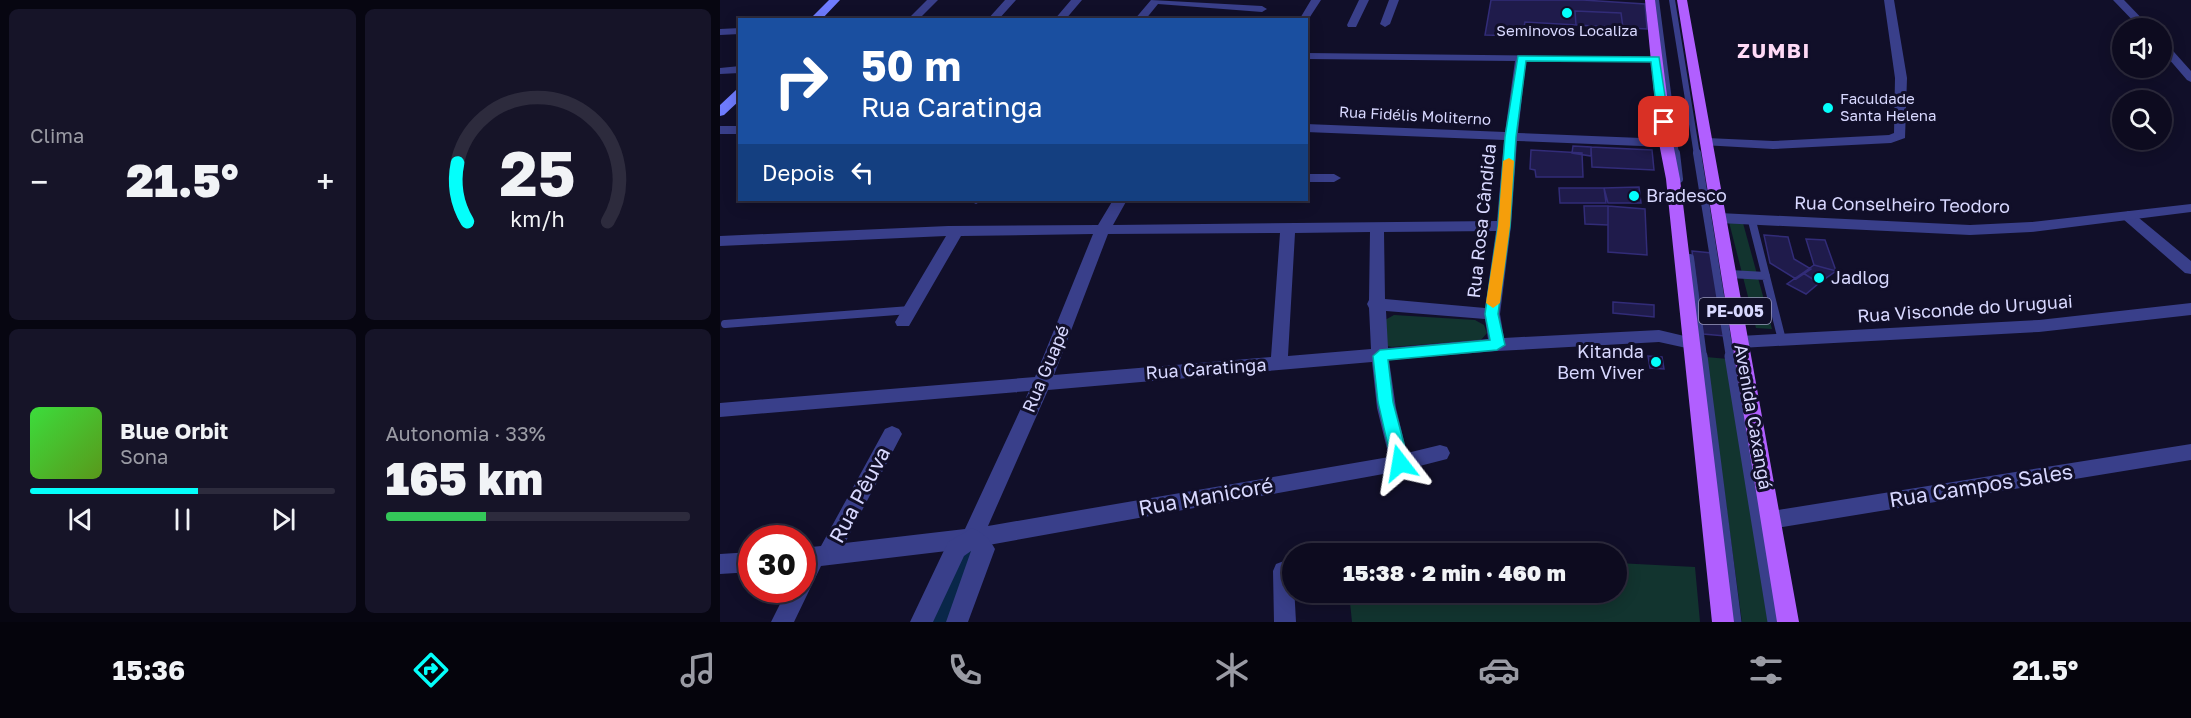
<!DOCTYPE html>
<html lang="pt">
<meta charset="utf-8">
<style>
:root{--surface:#0d0b1f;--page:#161428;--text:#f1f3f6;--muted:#9a9ba4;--line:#2d2b3d;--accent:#04fffb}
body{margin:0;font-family:"Golos Text",sans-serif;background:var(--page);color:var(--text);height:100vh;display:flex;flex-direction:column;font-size:22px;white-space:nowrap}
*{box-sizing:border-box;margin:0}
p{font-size:20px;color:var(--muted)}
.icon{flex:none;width:33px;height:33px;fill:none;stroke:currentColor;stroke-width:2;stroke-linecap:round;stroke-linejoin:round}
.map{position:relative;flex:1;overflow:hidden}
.sheet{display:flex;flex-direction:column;gap:9px;padding:9px;background:#070611;width:720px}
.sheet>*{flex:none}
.hud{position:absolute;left:18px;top:18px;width:570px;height:183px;border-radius:0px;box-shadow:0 3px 15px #0003,0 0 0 2px var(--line);background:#1a4fa0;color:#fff;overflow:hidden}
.controls{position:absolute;left:1392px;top:18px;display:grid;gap:12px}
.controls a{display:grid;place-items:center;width:60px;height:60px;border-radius:50%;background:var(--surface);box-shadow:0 3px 15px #0003,0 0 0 2px var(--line);font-size:30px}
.speed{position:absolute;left:18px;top:525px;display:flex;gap:12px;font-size:30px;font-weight:700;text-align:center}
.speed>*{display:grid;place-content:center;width:78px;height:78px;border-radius:50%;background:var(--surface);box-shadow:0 3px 15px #0003,0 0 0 2px var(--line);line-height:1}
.speed .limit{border:9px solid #d22;background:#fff;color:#111}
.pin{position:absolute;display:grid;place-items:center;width:51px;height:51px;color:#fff;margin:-26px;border-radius:12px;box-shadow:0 3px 9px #0006}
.me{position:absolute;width:66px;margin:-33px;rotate:346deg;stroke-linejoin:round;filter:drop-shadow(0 0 4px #0008)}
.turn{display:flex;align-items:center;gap:21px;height:126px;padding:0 24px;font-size:27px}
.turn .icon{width:78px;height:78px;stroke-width:2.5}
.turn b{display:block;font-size:42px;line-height:51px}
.then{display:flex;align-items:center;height:57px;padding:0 24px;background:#0003;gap:12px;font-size:22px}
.big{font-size:45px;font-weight:800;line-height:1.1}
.sheet .card{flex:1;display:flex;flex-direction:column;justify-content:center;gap:9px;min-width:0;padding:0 21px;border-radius:9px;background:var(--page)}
.sheet .dial{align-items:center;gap:0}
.dial svg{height:156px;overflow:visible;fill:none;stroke:var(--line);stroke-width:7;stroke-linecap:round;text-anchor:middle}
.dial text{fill:var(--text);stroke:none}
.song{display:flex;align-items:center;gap:18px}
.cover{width:72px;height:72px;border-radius:9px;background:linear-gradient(135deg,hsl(120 70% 55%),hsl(90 70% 35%))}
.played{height:6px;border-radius:3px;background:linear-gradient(90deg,var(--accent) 55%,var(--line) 55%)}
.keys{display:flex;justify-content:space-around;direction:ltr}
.heat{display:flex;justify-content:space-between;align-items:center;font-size:33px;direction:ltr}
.charge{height:9px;border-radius:4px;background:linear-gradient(90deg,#34c759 33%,var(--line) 0)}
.sheet .tiles{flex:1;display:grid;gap:9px;grid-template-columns:repeat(2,1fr)}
.trip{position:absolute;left:562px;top:543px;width:345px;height:60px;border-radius:30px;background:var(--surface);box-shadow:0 3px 15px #0003,0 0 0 2px var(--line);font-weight:800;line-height:60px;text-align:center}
.tab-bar{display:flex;height:96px;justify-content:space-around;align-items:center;background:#05040c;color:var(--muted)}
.tab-bar .icon{width:42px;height:42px}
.tab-bar .current{color:var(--accent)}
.tab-bar b{font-size:27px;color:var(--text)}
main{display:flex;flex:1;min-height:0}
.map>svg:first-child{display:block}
</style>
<main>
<section class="sheet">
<div class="tiles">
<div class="card"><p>Clima</p>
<div class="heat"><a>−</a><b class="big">21.5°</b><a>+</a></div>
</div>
<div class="card dial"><svg viewBox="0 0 100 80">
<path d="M14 69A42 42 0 1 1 86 69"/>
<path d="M14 69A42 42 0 0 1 9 39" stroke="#04fffb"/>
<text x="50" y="56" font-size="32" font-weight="700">25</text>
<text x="50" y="72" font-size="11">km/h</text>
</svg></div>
<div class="card">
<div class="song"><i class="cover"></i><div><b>Blue Orbit</b><p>Sona</p></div></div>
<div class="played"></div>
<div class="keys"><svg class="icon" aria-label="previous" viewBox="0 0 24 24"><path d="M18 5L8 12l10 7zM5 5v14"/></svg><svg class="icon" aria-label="pause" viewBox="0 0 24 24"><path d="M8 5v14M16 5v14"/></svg><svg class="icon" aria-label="next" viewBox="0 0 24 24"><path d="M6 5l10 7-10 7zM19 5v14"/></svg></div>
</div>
<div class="card"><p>Autonomia · 33%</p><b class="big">165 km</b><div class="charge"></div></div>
</div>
</section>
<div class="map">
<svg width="1471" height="622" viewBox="0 0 1471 622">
<rect width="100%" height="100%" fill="#110f29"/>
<path fill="#12342f" d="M1009,222L1023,223L1052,329L1036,328Z
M674,315L755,320L764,325L767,333L761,340L672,347L667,346L665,320Z
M986,357L1008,359L1048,622H1022Z
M624,547L739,553H624Z
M897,563L975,567L980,622H632L629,593L897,592Z"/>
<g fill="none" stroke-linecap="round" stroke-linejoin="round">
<path fill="#092749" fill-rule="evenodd" d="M246,548L254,551L258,559L233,622H209L238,551Z"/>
</g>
<path fill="#1f1b4b" stroke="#322c78" stroke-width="1.5" d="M771,0H863L925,4L927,29L805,22L802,36L765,35Z
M855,11L901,13L903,28L856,25Z
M853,146L871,147V156L852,153Z
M871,147L932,150L934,170L872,167Z
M811,150L862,153L863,177H816L815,170L810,169Z
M919,187L921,203H888L884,188Z
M839,188H884L886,203H840Z
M864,206H888V225L865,224Z
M888,206L925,209L927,255L888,252Z
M1044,235L1068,237L1074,259L1091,269L1076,279L1050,263Z
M1086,239L1105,240L1116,271L1094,265Z
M972,251L992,253L1005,336L983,334Z
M1094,265L1116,271L1099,283L1083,273Z
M1083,273L1099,283L1086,294L1067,284Z
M893,302L934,305V317L893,313Z
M928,356L942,357L944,369L930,368Z"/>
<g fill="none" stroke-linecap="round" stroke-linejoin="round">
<path stroke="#393f8a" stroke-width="6" d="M936,0L956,155
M952,0L977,155"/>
<path stroke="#393f8a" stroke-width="8" d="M956,153L959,179
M977,153L1010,357
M1032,221L1062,340
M970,258L983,357
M1009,274L1046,276
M5,324L190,310"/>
<path stroke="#393f8a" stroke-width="11" d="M982,356L1016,622
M1010,356L1053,622"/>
<path fill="#393f8a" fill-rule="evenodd" d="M207,0H218L198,20H187Z
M285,0H296L278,20H267Z
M351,0H362L345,20H334Z
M431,0L542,6L547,9L542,12L438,4L425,20H414Z
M591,0H601L586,23V20H579Z
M639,0H649L636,27H628L627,25Z
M669,0H679L670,24L665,27L660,24Z
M1164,0H1174L1187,78L1185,138L1171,143L1053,149L982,145L980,142L982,139L987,138L1053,141L1169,135L1174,133L1175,78Z
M1393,0H1404L1431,28H1420Z
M20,28V34L0,35V29Z
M1442,42L1446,43L1471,71V82L1467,80L1442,51Z
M586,53L940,57L942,59L936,62L806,61L798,133L946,139L953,143L946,147L797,141L791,226L780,314L784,338L939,330L977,339L980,343L977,347L971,349L939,342L777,351L669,360L676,408L687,453L720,445L727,447L730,453L727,459L680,471L252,548L101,566L74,622H51L67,590H82V548L101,546L165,429L172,426L179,429L182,434L125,543L245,529L309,391L0,417V403L315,377L373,234L241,236L189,326H177L175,322L226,236L0,246V236L228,226L378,225L393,200H407L393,225L777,221L784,140L586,132V124L785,132L795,61L586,59ZM776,231L765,308L665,299L664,232ZM650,232L649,300L647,304L649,308L651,349L568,356L575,233ZM560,233L551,357L334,375L388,234ZM666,311L765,319L768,339L668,348ZM652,362L657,408L669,457L268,526L328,390Z
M20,66V73L0,74V68Z
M0,126H20V134H0Z
M586,174H614L621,178L614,182H586Z
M248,200H263L256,204Z
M1408,211L1413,213L1471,261V274L1465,273L1403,219L1401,216Z
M1471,303V315L1319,332L1020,348L1014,346L1011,342L1014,338L1020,336L1319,320Z
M1471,444V460L1051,529L1044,527L1041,520L1044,513L1051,511Z
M32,552V572L0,574V554Z
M564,561L573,567L576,622H554L553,571L556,564Z"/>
<path fill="#393f8a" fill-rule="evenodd" d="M1471,204V212L1311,232L1250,235L999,223L992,218L999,213L1250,225L1311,222Z
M252,528C262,532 270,539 275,549L248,622H226L251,551L244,556L213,622H190L228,542Z"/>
<path fill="#6f7cff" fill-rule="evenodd" d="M109,0H120L101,20H89Z
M16,90H20V100L4,115L0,116V105Z"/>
<path fill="#b15fff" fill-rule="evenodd" d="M925,0H935L953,143L960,179L1014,622H992L946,179L939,143Z
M957,0H967L1079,622H1057Z"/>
</g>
<path fill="#04fffb" stroke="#03a6a3" stroke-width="1.5" d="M798,56L939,57L949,122L944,125L938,122L931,62L806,61L796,137L790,226L778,314L785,345L777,350L668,360L673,402L689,463L686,468L680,470L675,468L672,463L658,402L653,356L660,350L770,340L765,314L778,226L785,137Z"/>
<path fill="#f59e0b" d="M789,158L794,161L790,226L780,303L773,308L766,303L778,226L783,161Z"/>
<g fill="#04fffb" stroke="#110f29" stroke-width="2">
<circle cx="847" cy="13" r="6"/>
<circle cx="1108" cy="108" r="6"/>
<circle cx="914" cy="196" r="6"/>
<circle cx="1099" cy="278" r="6"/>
<circle cx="936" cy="362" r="6"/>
</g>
<g text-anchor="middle" stroke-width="6" stroke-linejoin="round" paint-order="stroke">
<g font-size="15" fill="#d8d8ff" stroke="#110f29">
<text x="847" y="36">Seminovos Localiza</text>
<text x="1120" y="104" text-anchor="start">Faculdade<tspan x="1120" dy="17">Santa Helena</tspan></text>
</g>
<g font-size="15" fill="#d8d8ff" stroke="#110f29">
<text transform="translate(695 116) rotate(3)" y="5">Rua Fidélis Moliterno</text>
</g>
<rect fill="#110f29" stroke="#9c9cbf" stroke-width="1.5" x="979" y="298" width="72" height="26" rx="4.5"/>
<g font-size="16" font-weight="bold" fill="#d8d8ff">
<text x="1015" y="317">PE-005</text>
</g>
<g font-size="18" fill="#d8d8ff" stroke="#110f29" text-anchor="start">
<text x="926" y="202">Bradesco</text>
<text x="1111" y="284">Jadlog</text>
<text x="924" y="358" text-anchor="end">Kitanda<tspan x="924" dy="21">Bem Viver</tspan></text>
</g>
<g font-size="18" fill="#d8d8ff" stroke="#110f29">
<text transform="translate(1182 205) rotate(1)" y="6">Rua Conselheiro Teodoro</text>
<text transform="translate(762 221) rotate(-84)" y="6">Rua Rosa Cândida</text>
<text transform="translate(1245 309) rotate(-4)" y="6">Rua Visconde do Uruguai</text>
<text transform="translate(326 369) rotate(-67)" y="6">Rua Guapé</text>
<text transform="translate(486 369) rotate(-4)" y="6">Rua Caratinga</text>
<text transform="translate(1033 417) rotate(80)" y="6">Avenida Caxangá</text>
</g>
<g font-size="20" font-weight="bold" letter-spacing="1.5" fill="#ffdaf6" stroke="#110f29">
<text x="1054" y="58">ZUMBI</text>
</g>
<g font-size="21" fill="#d8d8ff" stroke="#110f29">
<text transform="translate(1261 486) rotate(-9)" y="7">Rua Campos Sales</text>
<text transform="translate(140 495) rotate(-62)" y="7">Rua Pêuva</text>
<text transform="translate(486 497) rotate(-10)" y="7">Rua Manicoré</text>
</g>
</g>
</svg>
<div class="controls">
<a><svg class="icon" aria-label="sound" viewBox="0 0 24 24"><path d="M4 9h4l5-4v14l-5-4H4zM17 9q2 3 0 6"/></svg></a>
<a><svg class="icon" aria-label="search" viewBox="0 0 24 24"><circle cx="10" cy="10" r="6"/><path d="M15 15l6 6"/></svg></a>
</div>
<div class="speed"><div class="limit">30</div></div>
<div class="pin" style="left:944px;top:122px;background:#d93025"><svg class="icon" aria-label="arrive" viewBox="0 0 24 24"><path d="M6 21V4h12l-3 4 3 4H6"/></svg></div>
<svg class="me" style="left:680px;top:463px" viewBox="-20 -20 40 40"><path d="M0-17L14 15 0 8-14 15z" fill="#04fffb" stroke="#fff" stroke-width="4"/></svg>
<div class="trip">15:38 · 2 min · 460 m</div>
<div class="hud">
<div class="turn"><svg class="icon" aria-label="right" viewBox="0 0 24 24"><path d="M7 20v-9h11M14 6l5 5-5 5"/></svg><div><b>50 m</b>Rua Caratinga</div></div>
<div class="then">Depois<svg class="icon" aria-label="left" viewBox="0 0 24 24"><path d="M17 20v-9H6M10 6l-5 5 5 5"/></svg></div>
</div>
</div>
</main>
<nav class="tab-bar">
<b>15:36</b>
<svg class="icon current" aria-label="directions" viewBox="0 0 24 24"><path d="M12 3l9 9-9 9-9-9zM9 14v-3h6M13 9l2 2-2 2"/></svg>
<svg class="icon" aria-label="music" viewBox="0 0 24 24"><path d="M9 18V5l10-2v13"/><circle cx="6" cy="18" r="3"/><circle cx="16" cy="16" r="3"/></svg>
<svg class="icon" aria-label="phone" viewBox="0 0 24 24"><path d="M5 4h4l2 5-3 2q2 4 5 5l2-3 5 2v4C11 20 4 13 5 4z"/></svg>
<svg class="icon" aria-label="climate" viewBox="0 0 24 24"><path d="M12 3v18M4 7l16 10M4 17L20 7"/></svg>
<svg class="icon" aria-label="car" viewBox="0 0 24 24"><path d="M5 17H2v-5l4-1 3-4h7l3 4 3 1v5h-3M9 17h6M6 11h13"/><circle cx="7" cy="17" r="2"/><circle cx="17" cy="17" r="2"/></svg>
<svg class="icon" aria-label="filters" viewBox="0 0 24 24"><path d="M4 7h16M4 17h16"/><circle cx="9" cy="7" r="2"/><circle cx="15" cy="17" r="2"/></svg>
<b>21.5°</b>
</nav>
